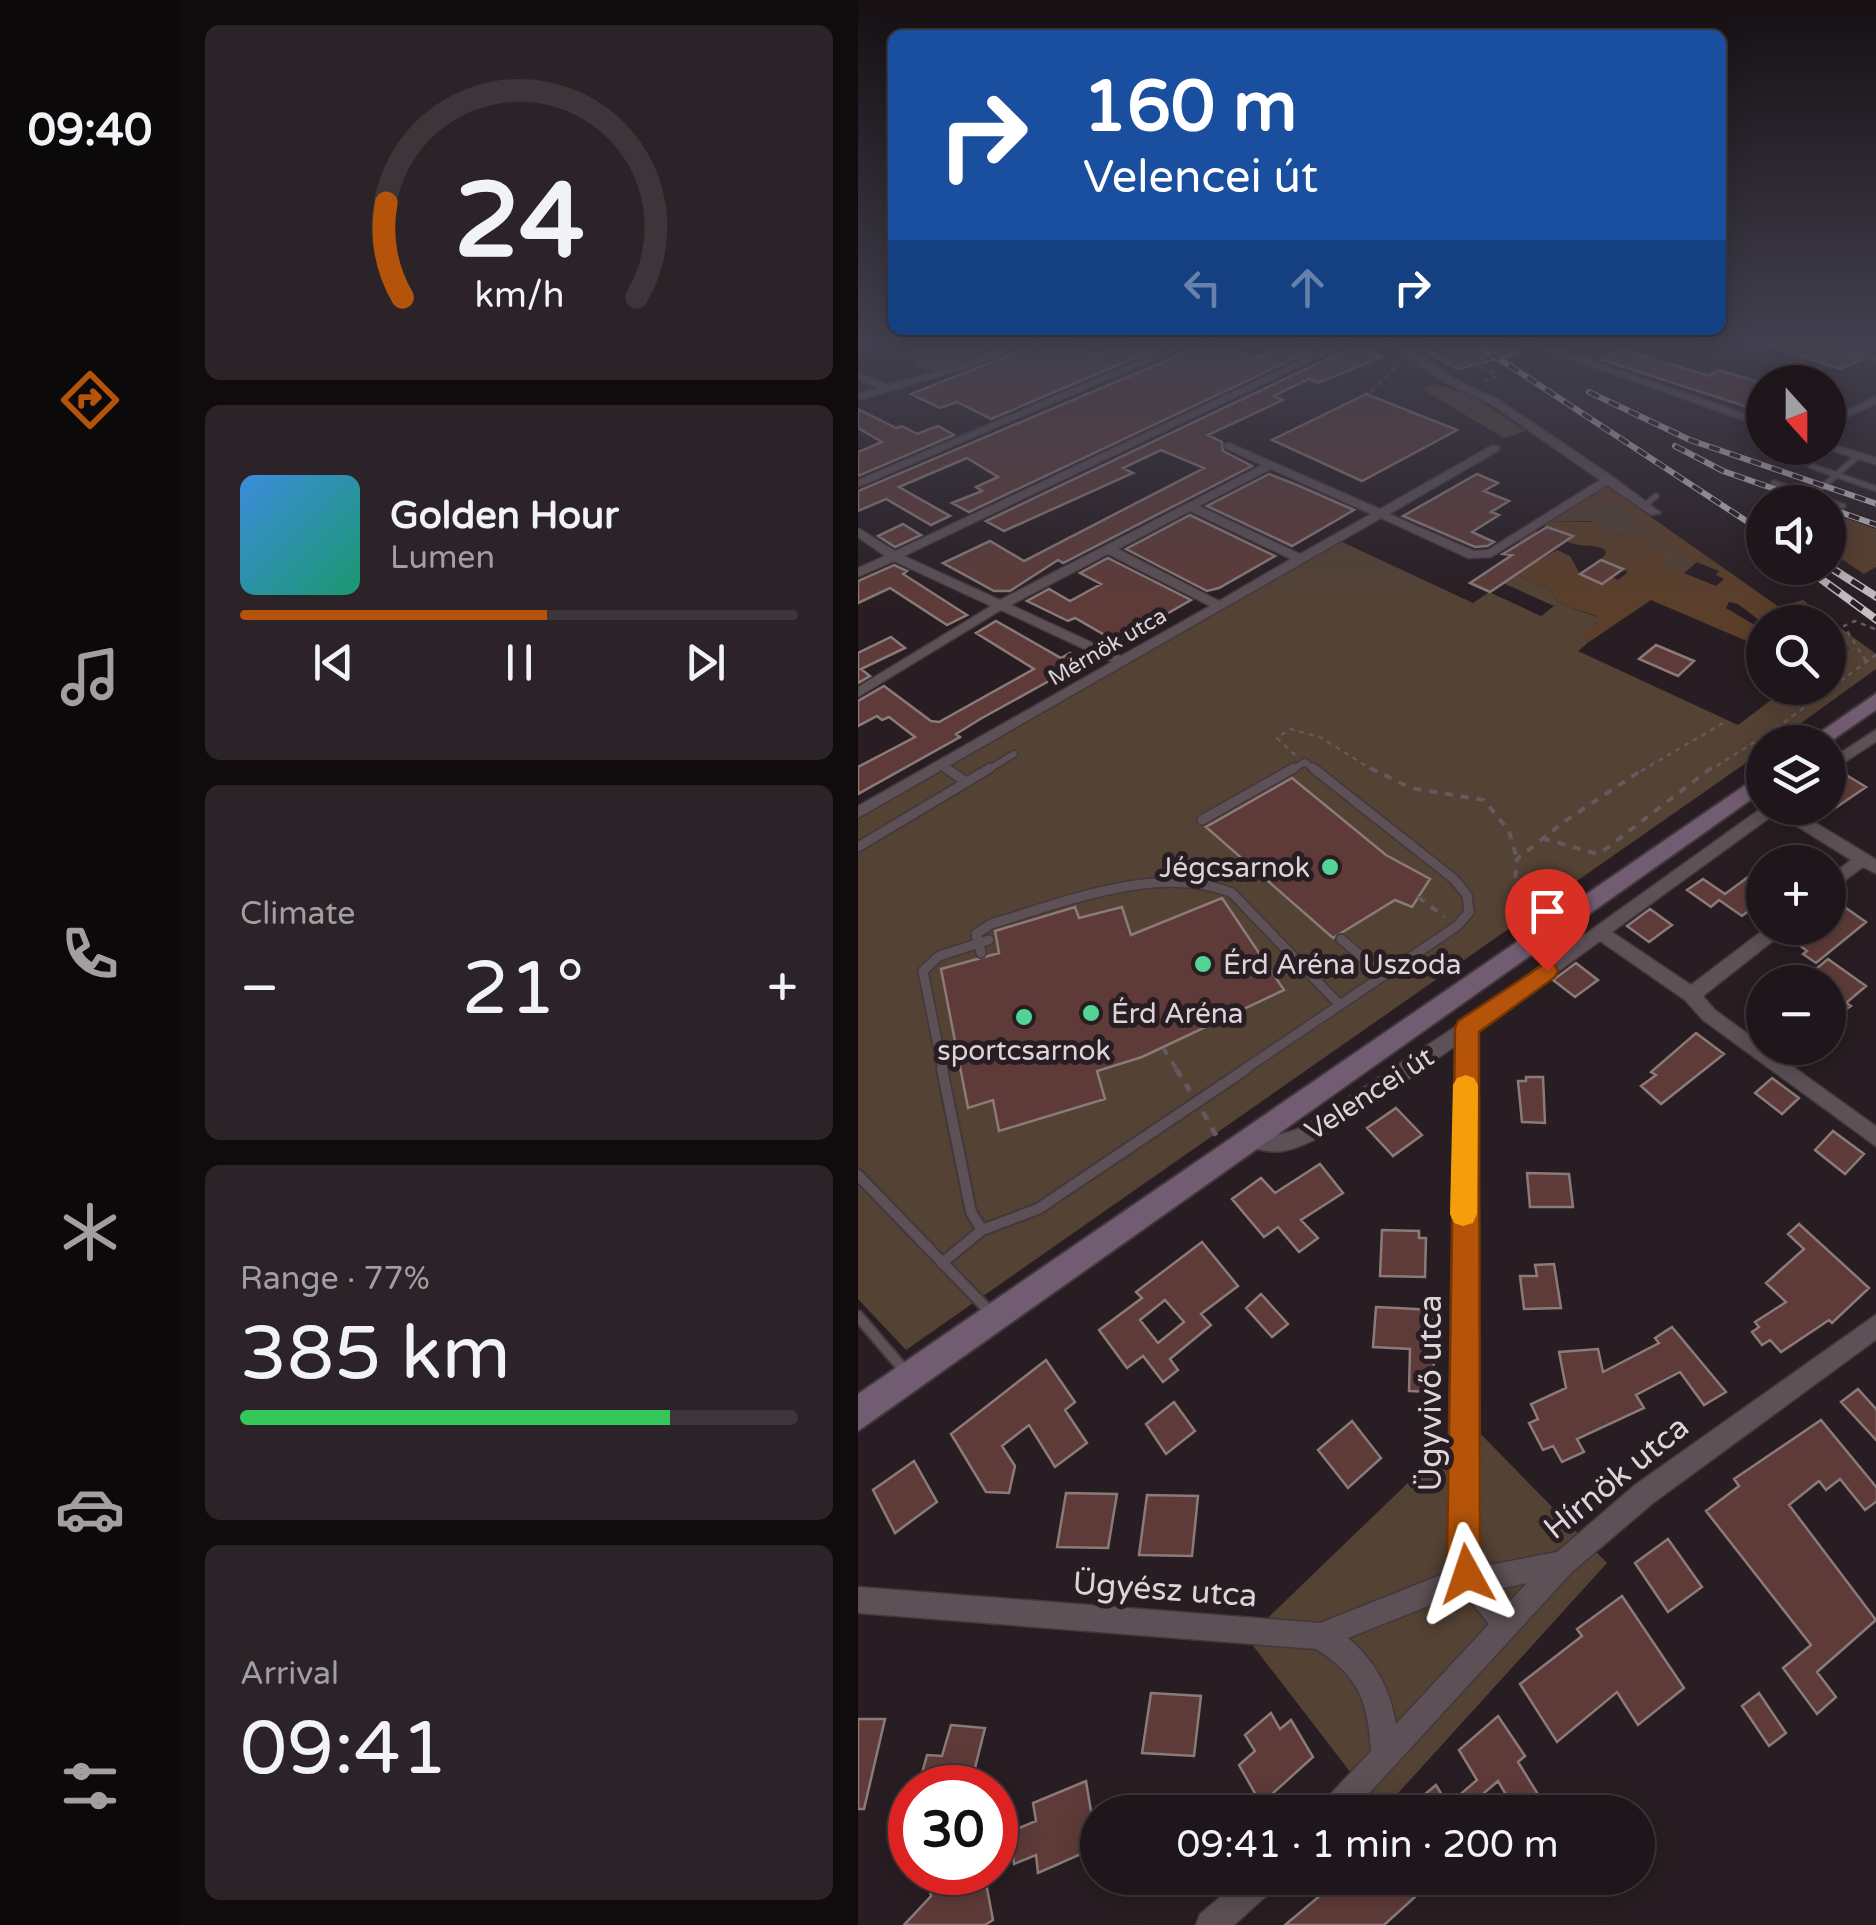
<!DOCTYPE html>
<meta charset="utf-8">
<style>
:root{--surface:#1e161a;--page:#2b2327;--text:#f1f3f6;--muted:#a19fa2;--line:#3c3539;--accent:#b45309}
body{margin:0;font-family:"Varela Round",sans-serif;background:var(--page);color:var(--text);height:100vh;display:flex;flex-direction:column;font-size:38px;white-space:nowrap}
*{box-sizing:border-box;margin:0}
p{font-size:32px;color:var(--muted)}
.icon{flex:none;width:55px;height:55px;fill:none;stroke:currentColor;stroke-width:2;stroke-linecap:round;stroke-linejoin:round}
.map{position:relative;flex:1;overflow:hidden}
.drawer{display:flex;flex-direction:column;gap:25px;padding:25px;background:#100c0e;width:678px}
.drawer>*{flex:none}
.banner{position:absolute;left:30px;top:30px;width:838px;height:305px;border-radius:15px;box-shadow:0 5px 25px #0003,0 0 0 2px var(--line);background:#1a4fa0;color:#fff;overflow:hidden}
.needle{width:65px;rotate:159deg}
.buttons{position:absolute;left:888px;top:365px;display:grid;gap:20px}
.buttons a{display:grid;place-items:center;width:100px;height:100px;border-radius:50%;background:var(--surface);box-shadow:0 5px 25px #0003,0 0 0 2px var(--line);font-size:50px}
.speed{position:absolute;left:30px;top:1765px;display:flex;gap:20px;font-size:50px;font-weight:700;text-align:center}
.speed>*{display:grid;place-content:center;width:130px;height:130px;border-radius:50%;background:var(--surface);box-shadow:0 5px 25px #0003,0 0 0 2px var(--line);line-height:1}
.speed .limit{border:15px solid #d22;background:#fff;color:#111}
.pin{position:absolute;display:grid;place-items:center;width:85px;height:85px;color:#fff;margin:-102px -42px;border-radius:50% 50% 50% 0;rotate:-45deg;box-shadow:0 0 10px #0007}
.pin .icon{rotate:45deg}
.me{position:absolute;width:110px;margin:-55px;rotate:355deg;stroke-linejoin:round;filter:drop-shadow(0 0 8px #0008)}
.turn{display:flex;align-items:center;gap:35px;height:210px;padding:0 30px;font-size:45px}
.turn .icon{width:130px;height:130px;stroke-width:2.5}
.turn b{display:block;font-size:70px;line-height:85px}
.lanes{display:flex;align-items:center;height:95px;padding:0 30px;background:#0003;justify-content:center;gap:50px;direction:ltr}
.lanes .off{opacity:.35}
.big{font-size:75px;font-weight:600;line-height:1.1}
.drawer .widget{flex:1;display:flex;flex-direction:column;justify-content:center;gap:15px;min-width:0;padding:0 35px;border-radius:15px;background:var(--page)}
.drawer .dial{align-items:center;gap:0}
.dial svg{height:260px;overflow:visible;fill:none;stroke:var(--line);stroke-width:7;stroke-linecap:round;text-anchor:middle}
.dial text{fill:var(--text);stroke:none}
.song{display:flex;align-items:center;gap:30px}
.cover{width:120px;height:120px;border-radius:15px;background:linear-gradient(135deg,hsl(210 70% 55%),hsl(160 70% 35%))}
.played{height:10px;border-radius:5px;background:linear-gradient(90deg,var(--accent) 55%,var(--line) 55%)}
.keys{display:flex;justify-content:space-around;direction:ltr}
.heat{display:flex;justify-content:space-between;align-items:center;font-size:55px;direction:ltr}
.charge{height:15px;border-radius:8px;background:linear-gradient(90deg,#34c759 77%,var(--line) 0)}
.trip{position:absolute;left:222px;top:1795px;width:575px;height:100px;border-radius:50px;background:var(--surface);box-shadow:0 5px 25px #0003,0 0 0 2px var(--line);font-weight:600;line-height:100px;text-align:center}
main{display:flex;flex:1;min-height:0}
.menu{display:flex;flex-direction:column;width:180px;justify-content:space-around;align-items:center;background:#0c090a;color:var(--muted)}
.menu .icon{width:70px;height:70px}
.menu .on{color:var(--accent)}
.menu b{font-size:45px;color:var(--text)}
.map>svg:first-child{display:block}
</style>
<main>
<nav class="menu">
<b>09:40</b>
<svg class="icon on" aria-label="directions" viewBox="0 0 24 24"><path d="M12 3l9 9-9 9-9-9zM9 14v-3h6M13 9l2 2-2 2"/></svg>
<svg class="icon" aria-label="music" viewBox="0 0 24 24"><path d="M9 18V5l10-2v13"/><circle cx="6" cy="18" r="3"/><circle cx="16" cy="16" r="3"/></svg>
<svg class="icon" aria-label="phone" viewBox="0 0 24 24"><path d="M5 4h4l2 5-3 2q2 4 5 5l2-3 5 2v4C11 20 4 13 5 4z"/></svg>
<svg class="icon" aria-label="climate" viewBox="0 0 24 24"><path d="M12 3v18M4 7l16 10M4 17L20 7"/></svg>
<svg class="icon" aria-label="car" viewBox="0 0 24 24"><path d="M5 17H2v-5l4-1 3-4h7l3 4 3 1v5h-3M9 17h6M6 11h13"/><circle cx="7" cy="17" r="2"/><circle cx="17" cy="17" r="2"/></svg>
<svg class="icon" aria-label="filters" viewBox="0 0 24 24"><path d="M4 7h16M4 17h16"/><circle cx="9" cy="7" r="2"/><circle cx="15" cy="17" r="2"/></svg>
</nav>
<section class="drawer">
<div class="widget dial"><svg viewBox="0 0 100 80">
<path d="M14 69A42 42 0 1 1 86 69"/>
<path d="M14 69A42 42 0 0 1 9 40" stroke="#b45309"/>
<text x="50" y="56" font-size="32" font-weight="700">24</text>
<text x="50" y="72" font-size="11">km/h</text>
</svg></div>
<div class="widget">
<div class="song"><i class="cover"></i><div><b>Golden Hour</b><p>Lumen</p></div></div>
<div class="played"></div>
<div class="keys"><svg class="icon" aria-label="previous" viewBox="0 0 24 24"><path d="M18 5L8 12l10 7zM5 5v14"/></svg><svg class="icon" aria-label="pause" viewBox="0 0 24 24"><path d="M8 5v14M16 5v14"/></svg><svg class="icon" aria-label="next" viewBox="0 0 24 24"><path d="M6 5l10 7-10 7zM19 5v14"/></svg></div>
</div>
<div class="widget"><p>Climate</p>
<div class="heat"><a>−</a><b class="big">21°</b><a>+</a></div>
</div>
<div class="widget"><p>Range · 77%</p><b class="big">385 km</b><div class="charge"></div></div>
<div class="widget"><p>Arrival</p><b class="big">09:41</b></div>
</section>
<div class="map">
<svg width="1019" height="1925" viewBox="0 0 1019 1925">
<rect width="100%" height="100%" fill="#281d22"/>
<path fill="#544234" d="M578,384L614,396L668,431L646,438L564,389Z
M753,501L823,556L839,562L826,573L809,566L780,532L755,536L734,521L684,522L696,514Z
M482,541L615,603L631,592L683,616L696,606L645,583L658,574L693,590L698,600L710,607L740,617V622L721,636L731,642L720,651L880,725L929,688H970V667L978,672L991,648L970,631V622H960L948,612L950,604L1018,654V669L917,742H905V751L48,1350L0,1299V818Z
M612,1423L749,1563L523,1812L389,1638Z"/>
<path fill="#5b3f2a" d="M38,341H166L82,373L60,366Z
M746,484L921,607L945,600L950,604L948,613L960,622L905,623L880,604L871,602L868,608L905,630V648L793,600L731,642L720,636L740,622L739,616L710,607L698,600L693,590L658,574L699,550L712,556L722,574L743,584L754,577L760,580L770,572L743,560L748,553L746,549C732,543 720,548 708,541L713,536L682,524L676,529L681,534L667,543L656,539L684,522H742L755,536L780,532L807,557L809,566L858,586L866,579L858,575L861,571L823,556L753,501L696,514Z
M970,512L1018,529V567L1006,574L970,550Z"/>
<path fill="#5e3b38" stroke="#8a7b79" stroke-width="2.5" fill-rule="evenodd" d="M187,341H204L236,356L275,341H317L133,419L99,402L82,408L53,394Z
M354,341L396,358L442,341L467,344L111,512L94,503L124,491L118,487L140,477L109,458L41,487L92,516L73,525L28,499L0,511V491Z
M597,341H639L660,354L600,369L564,349Z
M912,341H960L1003,360L982,369L899,342Z
M496,346L524,357L460,383L451,379L416,396L425,400L350,435L364,442L365,451L394,466L205,563L200,560L152,591H136L85,563L132,541L166,561L346,468L303,450L265,468L275,473L146,531L128,521Z
M763,349L851,376L860,370L905,383V412L744,360Z
M508,394L599,430L504,481L414,440Z
M0,409L38,428L44,426L59,434L80,426L96,435L0,476V452L24,442L0,428Z
M411,474L439,485L496,510L434,546L349,506Z
M619,474L640,483L626,491L651,501L633,512L641,515L614,532L636,542L629,546L617,547L545,516Z
M332,515L417,556L361,588L349,591L268,549Z
M45,524L63,535L37,547L20,536Z
M689,527L715,536L632,592L612,583L654,555L645,554Z
M250,558L333,600L259,642L217,618L210,621L169,601L191,589L212,601L243,584L222,573Z
M743,560L765,569L744,584L722,574Z
M36,565L49,571L45,574L109,615L89,625L32,588L0,603V581Z
M138,621L203,658L212,653L229,664L196,685L191,681L124,718L98,734L102,737L0,794V767L57,737L31,717L24,720L19,716L0,726V701L26,686L73,721L81,722L176,669L118,633Z
M33,637L47,648L3,669L12,676L0,683V653Z
M798,645L836,661L820,676L781,659Z
M985,773L1008,787L970,813V783Z
M434,778L528,855L572,879L554,907L537,900L475,938L348,827Z
M905,866V900L884,916L861,900L853,907L829,890L845,879L867,894Z
M364,898L426,990L284,1057L239,1071L247,1099L141,1131L135,1100L110,1108L83,969L141,953L137,931L217,907L221,918L264,907L273,935Z
M988,908L1008,922L958,963L945,954L949,951L940,944L962,928H970V921Z
M792,909L814,925L791,942L769,926Z
M970,959L1008,986L988,1003L993,1006L970,1020V982H942Z
M718,963L740,980L717,997L695,980Z
M838,1033L866,1054L803,1104L783,1086L798,1075L793,1072Z
M668,1077H685L687,1123L664,1122L660,1081H668Z
M914,1078L941,1098L924,1114L897,1093Z
M538,1108L564,1135L535,1156L509,1128Z
M975,1131L1006,1154L987,1174L957,1150Z
M462,1164L485,1193L443,1220L460,1238L441,1252L420,1227L406,1237L374,1199L403,1178L417,1193Z
M669,1173L711,1174L715,1207H672Z
M941,1224L1011,1288L974,1323L971,1320L923,1352L912,1340L904,1345L894,1332L901,1327L897,1322L928,1302L908,1283L946,1249L930,1234Z
M524,1230L561,1231V1238H568L567,1277L522,1276Z
M344,1242L380,1286L343,1314L353,1325L312,1359L320,1370L305,1382L285,1356L269,1368L241,1330L284,1298L278,1292ZM307,1300L326,1322L300,1343L282,1320Z
M696,1264L703,1308L666,1309L662,1276H679L677,1265Z
M403,1294L430,1324L414,1337L388,1308Z
M518,1307L577,1310L575,1392L551,1391L552,1349L515,1347Z
M814,1327L868,1392L846,1405L822,1372L778,1395L786,1408L719,1439L726,1452L704,1462L695,1446L685,1450L671,1423L680,1419L673,1404L708,1388L701,1352L740,1349L745,1372L801,1343L797,1338Z
M188,1360L217,1402L207,1410L229,1443L197,1467L171,1425L144,1446L157,1466L151,1493L128,1492L93,1434Z
M1000,1389L1019,1410V1441L983,1402Z
M316,1402L337,1431L308,1454L288,1424Z
M963,1420L1019,1488V1501L1007,1510L982,1479L968,1490L961,1481L931,1505L1018,1620L959,1672L978,1697L959,1714L925,1668L953,1645L848,1511L881,1486L876,1479Z
M494,1421L523,1458L490,1488L460,1450Z
M56,1461L79,1502L37,1533L15,1490Z
M208,1493L259,1494L250,1548L199,1547Z
M289,1495L340,1496L334,1556L281,1555Z
M810,1539L844,1587L810,1612L777,1563Z
M764,1596L826,1688L780,1725L759,1692L699,1742L662,1684L724,1636L719,1629Z
M293,1693L343,1696L336,1756L284,1753Z
M901,1693L928,1733L911,1746L884,1706Z
M413,1713L422,1729L433,1720L455,1757L403,1804L381,1765L397,1751L387,1735Z
M640,1716L667,1756L660,1762L691,1812H658L640,1781L604,1812H546L578,1785L590,1805L619,1780L601,1750Z
M0,1719H27L6,1809H0Z
M93,1725L127,1728L112,1788H60L69,1755L84,1756Z
M228,1781L239,1847L180,1873L178,1855L156,1864L152,1832L178,1821L175,1803Z
M94,1872H126L135,1920L127,1925H46L73,1896L71,1885Z
M483,1878H578L526,1925H427Z"/>
<g fill="none" stroke-linecap="round" stroke-linejoin="round">
<g stroke="#42383c" stroke-width="8">
<path id="service-far3" d="M953,466L1019,489
M916,483L985,506
M954,496L1000,456
M786,506L798,496"/>
</g>
<g stroke="#42383c" stroke-width="9">
<path id="service-far2" d="M83,765L91,771
M128,771L156,754
M432,771L447,762L458,771"/>
</g>
<g stroke="#42383c" stroke-width="12">
<path id="service-far1" d="M88,768L108,782
M344,820L436,768
M0,847L132,768
M483,939L526,976
M123,953L118,934L133,924C205,903 301,863 374,893L482,1005
M85,1071L65,971L81,956L131,940
M384,1071L599,926L611,912L609,895L596,879L455,768"/>
</g>
<g stroke="#42383c" stroke-width="14">
<path id="service" d="M84,1069L113,1212L124,1230
M0,1175L135,1315
M84,1263L124,1230L180,1209L388,1069
M0,1316L47,1371"/>
</g>
<g stroke="#42383c" stroke-width="3">
<path id="minor" d="M162,341H175L104,370L0,400V394L20,388L0,379V372L30,385L98,366Z
M327,341H339L0,487V480Z
M483,341H495L46,556L142,600L404,465L367,448V444L371,443L522,509L633,446H641V450L531,514L616,551L630,550L742,480L633,404L589,383L525,341H536L597,379L641,400L755,477L803,513L793,515L749,485L633,557L610,558L523,518L0,818V806L254,662L143,610L0,697V687L133,606L36,561L0,577V568L27,556L0,537V528L37,551ZM413,469L513,514L442,554L341,506ZM332,511L433,559L361,601L260,549ZM250,554L352,606L263,656L153,605Z
M663,341H676L905,420V427Z
M964,341H977L1019,356V362Z
M1019,396V403L970,426V419Z
M970,443L1019,458V465L966,448H970Z
M1019,729V741L970,773V761Z
M905,807L933,808L1019,860V874L1005,867L970,893V878L993,860L918,813L754,932L833,985L908,928H927L925,933L845,996L857,1010L905,1045V1048H909L1019,1127V1147L845,1020L827,1000L742,941L618,1031V1558L621,1567L699,1552L777,1485L1019,1314V1339L795,1503L714,1572L494,1812H461L465,1802L513,1751C510,1702 501,1676 458,1649L0,1613V1587L462,1623L583,1575L597,1572L592,1558L600,1044C562,1070 465,1146 425,1151C413,1153 397,1149 386,1145L383,1139L386,1133L393,1130L424,1134L446,1127L603,1023ZM669,1583L648,1605L636,1590ZM608,1596L631,1624L538,1724C532,1688 517,1661 490,1638L583,1601Z
M385,1878H422L417,1888L376,1925H338L342,1914Z"/>
</g>
<g stroke="#42383c" stroke-width="4">
<path id="secondary" d="M1019,693V709L970,743L948,742Z
M905,773V791L0,1431V1394Z"/>
</g>
<path stroke="#63595e" stroke-width="2.5" stroke-dasharray="5 5" stroke-linecap="butt" d="M576,341L615,362
M562,347L577,341
M638,347L645,351
M622,350L630,356
M614,362L640,376L622,381
M593,367L612,361
M513,392L542,362
M1008,661L986,626L997,621L1019,630
M437,755L419,738L432,729L462,737L516,771
M783,771L865,723
M850,771L913,732L1019,654"/>
<path stroke="#63595e" stroke-width="4" stroke-dasharray="8 8" stroke-linecap="butt" d="M512,768L553,788L626,800L651,831L659,859
M684,838L736,853L745,851L853,768
M560,897L587,917
M664,925L656,889L659,859L707,821L787,768
M305,1048L320,1071"/>
<path stroke="#63595e" stroke-width="5" stroke-dasharray="9 9" stroke-linecap="butt" d="M318,1069L332,1091
M345,1112L360,1139"/>
<use href="#service-far3" stroke="#5d5056" stroke-width="5"/>
<use href="#service-far2" stroke="#5d5056" stroke-width="6"/>
<use href="#service-far1" stroke="#5d5056" stroke-width="9"/>
<use href="#service" stroke="#5d5056" stroke-width="10"/>
<use href="#minor" fill="#5d5056" fill-rule="evenodd"/>
<use href="#secondary" fill="#725c71" fill-rule="evenodd"/>
<g stroke="#c7bfc3" stroke-width="6">
<path id="rail-far1" d="M614,341L905,532
M731,392L832,440L1019,504
M817,446L865,471L954,502
M970,508L1019,525"/>
</g>
<g stroke="#c7bfc3" stroke-width="8">
<path id="rail" d="M901,529L905,532
M970,566L1019,597
M948,568L1019,620"/>
</g>
<use href="#rail-far1" stroke="#281d22" stroke-width="4" stroke-dasharray="11" stroke-linecap="butt"/>
<use href="#rail" stroke="#281d22" stroke-width="5" stroke-dasharray="14" stroke-linecap="butt"/>
</g>
<linearGradient id="sky" x2="0" y2="1"><stop stop-color="#161013"/><stop offset="0.56" stop-color="#42404f"/><stop offset="1" stop-color="#42404f" stop-opacity="0"/></linearGradient>
<rect width="1019" height="610" fill="url(#sky)"/>
<path fill="#b45309" stroke="#753606" stroke-width="2.5" d="M689,962L697,965L700,971L697,977L621,1032L622,1558L626,1574L621,1585L609,1590L598,1585L589,1558L597,1028L600,1021Z"/>
<path fill="#f59e0b" d="M608,1075L616,1078L620,1085L619,1214L615,1223L605,1226L596,1223L592,1214L595,1085L599,1078Z"/>
<g fill="#54d396" stroke="#281d22" stroke-width="4">
<circle cx="472" cy="867" r="10"/>
<circle cx="345" cy="964" r="10"/>
<circle cx="233" cy="1013" r="10"/>
<circle cx="166" cy="1017" r="10"/>
</g>
<g text-anchor="middle" stroke-width="10" stroke-linejoin="round" paint-order="stroke">
<g font-size="22" fill="#dcd4d8" stroke="#281d22">
<text transform="translate(249 646) rotate(-30)" y="8">Mérnök utca</text>
</g>
<g font-size="28" fill="#dcd4d8" stroke="#281d22" text-anchor="start">
<text x="452" y="877" text-anchor="end">Jégcsarnok</text>
<text x="365" y="974">Érd Aréna Uszoda</text>
<text x="253" y="1023">Érd Aréna</text>
<text x="166" y="1060" text-anchor="middle">sportcsarnok</text>
</g>
<g font-size="28" fill="#dcd4d8" stroke="#281d22">
<text transform="translate(511 1093) rotate(-33)" y="10">Velencei út</text>
</g>
<g font-size="32" fill="#dcd4d8" stroke="#281d22">
<text transform="translate(572 1393) rotate(-90)" y="11">Ügyvivő utca</text>
<text transform="translate(758 1477) rotate(-39)" y="11">Hírnök utca</text>
<text transform="translate(307 1589) rotate(4)" y="11">Ügyész utca</text>
</g>
</g>
</svg>
<div class="buttons">
<a><svg class="needle" viewBox="-14 -14 28 28"><path d="M0-13l5 13h-10z" fill="#e53935"/><path d="M0 13l5-13h-10z" fill="#a19fa2"/></svg></a>
<a><svg class="icon" aria-label="sound" viewBox="0 0 24 24"><path d="M4 9h4l5-4v14l-5-4H4zM17 9q2 3 0 6"/></svg></a>
<a><svg class="icon" aria-label="search" viewBox="0 0 24 24"><circle cx="10" cy="10" r="6"/><path d="M15 15l6 6"/></svg></a>
<a><svg class="icon" aria-label="layers" viewBox="0 0 24 24"><path d="M12 4l9 5-9 5-9-5zM3 14l9 5 9-5"/></svg></a>
<a>+</a>
<a>−</a>
</div>
<div class="speed"><div class="limit">30</div></div>
<div class="pin" style="left:689px;top:971px;background:#d93025"><svg class="icon" aria-label="arrive" viewBox="0 0 24 24"><path d="M6 21V4h12l-3 4 3 4H6"/></svg></div>
<svg class="me" style="left:609px;top:1574px" viewBox="-20 -20 40 40"><path d="M0-17L14 15 0 8-14 15z" fill="#b45309" stroke="#fff" stroke-width="4"/></svg>
<div class="trip">09:41 · 1 min · 200 m</div>
<div class="banner">
<div class="turn"><svg class="icon" aria-label="right" viewBox="0 0 24 24"><path d="M7 20v-9h11M14 6l5 5-5 5"/></svg><div><b>160 m</b>Velencei út</div></div>
<div class="lanes"><svg class="icon off" aria-label="left" viewBox="0 0 24 24"><path d="M17 20v-9H6M10 6l-5 5 5 5"/></svg><svg class="icon off" aria-label="ahead" viewBox="0 0 24 24"><path d="M12 20V5M6 11l6-6 6 6"/></svg><svg class="icon" aria-label="right" viewBox="0 0 24 24"><path d="M7 20v-9h11M14 6l5 5-5 5"/></svg></div>
</div>
</div>
</main>
